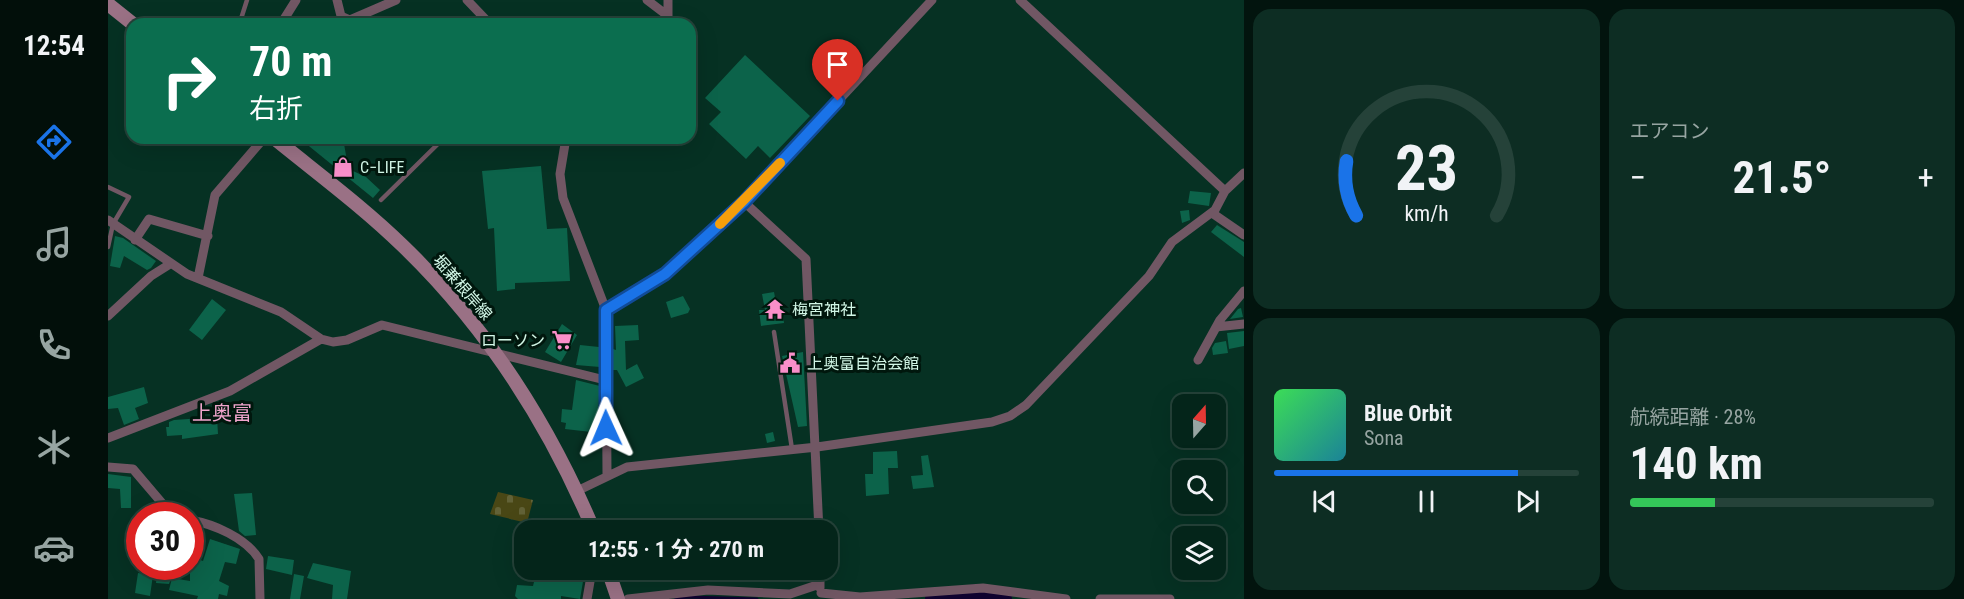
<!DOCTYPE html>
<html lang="ja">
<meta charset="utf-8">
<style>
:root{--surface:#04251a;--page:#0d2d23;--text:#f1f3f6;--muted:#97a5a2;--line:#254239;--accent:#1a73e8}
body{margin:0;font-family:"Roboto Condensed","Noto Sans JP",sans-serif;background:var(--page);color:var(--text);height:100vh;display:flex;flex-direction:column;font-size:22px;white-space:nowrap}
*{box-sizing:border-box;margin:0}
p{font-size:20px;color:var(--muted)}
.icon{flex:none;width:33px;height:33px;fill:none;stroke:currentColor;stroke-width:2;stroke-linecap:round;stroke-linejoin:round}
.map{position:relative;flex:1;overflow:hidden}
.drawer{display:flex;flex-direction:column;gap:9px;padding:9px;background:#02140e;width:720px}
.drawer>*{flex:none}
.guide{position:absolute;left:18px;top:18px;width:570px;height:126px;border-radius:18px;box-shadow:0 6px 24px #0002,0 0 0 2px var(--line);background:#0b6e4f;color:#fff;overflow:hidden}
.needle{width:39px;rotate:20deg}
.tools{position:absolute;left:1064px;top:394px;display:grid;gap:12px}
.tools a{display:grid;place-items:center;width:54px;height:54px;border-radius:12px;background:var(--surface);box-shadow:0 6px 24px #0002,0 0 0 2px var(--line);font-size:30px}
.speed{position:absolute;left:18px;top:502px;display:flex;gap:12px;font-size:30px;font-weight:700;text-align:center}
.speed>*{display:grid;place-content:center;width:78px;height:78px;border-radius:50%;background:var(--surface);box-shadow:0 6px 24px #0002,0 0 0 2px var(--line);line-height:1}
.speed .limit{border:9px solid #d22;background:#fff;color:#111}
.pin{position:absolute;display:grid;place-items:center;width:51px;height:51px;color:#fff;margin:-62px -26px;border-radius:50% 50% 50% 0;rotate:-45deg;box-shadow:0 0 6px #0007}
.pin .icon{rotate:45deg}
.me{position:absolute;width:66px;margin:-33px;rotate:359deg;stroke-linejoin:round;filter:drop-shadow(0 0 4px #0008)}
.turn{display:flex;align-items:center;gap:21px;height:126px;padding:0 24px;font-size:27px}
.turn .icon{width:78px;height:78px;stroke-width:2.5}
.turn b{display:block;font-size:42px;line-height:51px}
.big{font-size:45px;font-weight:700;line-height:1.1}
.drawer .tile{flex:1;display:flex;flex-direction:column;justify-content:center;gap:9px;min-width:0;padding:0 21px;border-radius:18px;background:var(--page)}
.drawer .dial{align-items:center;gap:0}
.dial svg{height:156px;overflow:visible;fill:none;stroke:var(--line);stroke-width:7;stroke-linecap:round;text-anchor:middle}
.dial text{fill:var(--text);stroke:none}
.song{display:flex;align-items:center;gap:18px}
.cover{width:72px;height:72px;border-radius:9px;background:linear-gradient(135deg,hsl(130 70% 55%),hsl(190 70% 35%))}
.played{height:6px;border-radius:3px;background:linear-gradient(90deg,var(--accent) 80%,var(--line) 80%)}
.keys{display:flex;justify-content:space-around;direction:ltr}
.heat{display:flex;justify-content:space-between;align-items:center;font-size:33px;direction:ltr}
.charge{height:9px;border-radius:4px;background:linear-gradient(90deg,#34c759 28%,var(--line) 0)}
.drawer .tiles{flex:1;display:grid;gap:9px;grid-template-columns:repeat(2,1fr)}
.trip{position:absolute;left:406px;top:520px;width:324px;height:60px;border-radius:18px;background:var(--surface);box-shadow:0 6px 24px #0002,0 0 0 2px var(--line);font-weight:700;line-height:60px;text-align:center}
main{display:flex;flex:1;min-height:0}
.dock{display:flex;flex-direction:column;width:108px;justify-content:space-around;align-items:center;background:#020f0a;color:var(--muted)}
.dock .icon{width:42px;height:42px}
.dock .current{color:var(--accent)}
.dock b{font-size:27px;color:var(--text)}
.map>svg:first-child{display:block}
</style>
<main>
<nav class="dock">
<b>12:54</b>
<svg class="icon current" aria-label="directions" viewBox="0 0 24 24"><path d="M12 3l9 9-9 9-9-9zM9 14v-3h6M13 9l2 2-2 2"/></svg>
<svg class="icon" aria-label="music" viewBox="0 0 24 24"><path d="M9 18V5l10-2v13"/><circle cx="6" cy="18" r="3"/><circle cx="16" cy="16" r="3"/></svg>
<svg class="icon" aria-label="phone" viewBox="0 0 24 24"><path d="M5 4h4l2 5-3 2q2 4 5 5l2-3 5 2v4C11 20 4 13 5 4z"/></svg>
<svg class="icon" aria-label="climate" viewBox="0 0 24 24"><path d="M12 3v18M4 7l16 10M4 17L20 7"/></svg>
<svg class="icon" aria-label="car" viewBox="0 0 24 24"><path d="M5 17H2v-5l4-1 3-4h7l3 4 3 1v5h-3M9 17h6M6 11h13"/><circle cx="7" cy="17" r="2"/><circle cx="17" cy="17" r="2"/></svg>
</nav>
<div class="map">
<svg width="1136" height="599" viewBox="0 0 1136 599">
<defs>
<pattern id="cemetery-stones" width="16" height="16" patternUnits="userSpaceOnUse" patternTransform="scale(1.5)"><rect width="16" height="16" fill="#494715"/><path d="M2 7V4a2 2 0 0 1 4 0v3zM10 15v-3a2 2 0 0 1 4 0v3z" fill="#626237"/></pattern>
</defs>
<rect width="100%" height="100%" fill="#063123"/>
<path fill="url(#cemetery-stones)" d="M390,492L425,500L419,523L382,514Z"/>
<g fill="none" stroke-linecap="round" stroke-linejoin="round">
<path stroke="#0f022f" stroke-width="3" d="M568,599L579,597L649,599"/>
<path stroke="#0f022f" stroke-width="20" d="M827,599L871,594L894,599"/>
</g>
<path fill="#0c634a" d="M637,55L702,116L662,158L650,146L638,159L601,124L613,112L597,98Z
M191,138H235L239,161L245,171L258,177L272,190L265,198Z
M433,166L439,229L459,228L462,281L407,283V289L389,291L386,228L380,229L374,171Z
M1082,191L1103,193L1101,206L1080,203Z
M1081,210L1082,220L1074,223L1072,211Z
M1109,225L1136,242V257L1103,232Z
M7,236L15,238L48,261L43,268L39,270L16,256L12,268L2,266Z
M666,292L669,308L674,307L676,323L653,326L651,310H657L654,294Z
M575,296L582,309L580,313L563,318L558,302Z
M104,299L118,310L94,340L81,330Z
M1133,308L1135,317L1122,319L1130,309Z
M454,324L469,335L453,362L437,352Z
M530,325L531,340L517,341L518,370L529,364L536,378L518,387L509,370H505V349L508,350L507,326Z
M1136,331V346L1121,349L1119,333Z
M1118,341L1120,353L1105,355L1104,348L1107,343Z
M472,345L491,347L492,367L468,365Z
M695,352L699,426L690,427L674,356Z
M468,380L492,386L490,413L492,414V433L457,429L458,423L453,422L454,409L464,410Z
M36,387L40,403L27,408L31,419L16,425L10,408L0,409V397Z
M109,417L110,434L74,439V435L59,436L58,427H61V422L66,420Z
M510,420V444H506L505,421Z
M665,432L667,441L659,443L657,434Z
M789,451L790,468H780L781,494L758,496L757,474H765V452Z
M820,455L826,487L805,489L803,476L815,475L813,456Z
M0,474L23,477V508H13L12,489L0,488Z
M144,493L148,535L137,536L131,531L126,494Z
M102,539L132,549L128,564L117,562L111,581L121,586L119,596L111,594L110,599H89L90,596L61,590L64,578L82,581V556L95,561Z
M160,556L186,560L184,575L158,569Z
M205,563L243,571L239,599H224L225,585L199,578Z
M56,567H67L61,584L48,583L49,575H53Z
M429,570H477L472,599L453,596V599H410L407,596L409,585L425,586Z
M30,573L45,575L42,596L27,593Z
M186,574L196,576L192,599H182Z"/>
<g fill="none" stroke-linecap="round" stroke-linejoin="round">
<path stroke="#715764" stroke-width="4.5" d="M134,24L132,22L139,0
M0,187L21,197L5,224L0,247
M273,200L336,138
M666,332L684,449"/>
<path stroke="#715764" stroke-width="9" d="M229,0L233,16L242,20L288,0
M359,0L382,24
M539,0L560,16
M912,0L1117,191
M173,24L188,0
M555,24L560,16V0
M458,138L452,174L455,198L498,310L499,475
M636,202L698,259L711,531
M1104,213L1136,235
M0,220L79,274L173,312L213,339L225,342L239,340L274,325L497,380
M27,240L41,219L100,236
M90,278L107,195L156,138
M498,310L557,274L636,202L824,0
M0,316L43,276L62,264
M1108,327L1136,324
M1090,360L1112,320L1136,291
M0,438L122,391L213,339
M0,467L25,469L65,516
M469,491L519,467L709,447L884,422L902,416L918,405L1041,276L1064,242L1107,210L1117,191L1136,173
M82,520C106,524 138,538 151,559L152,599
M712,570V588
M713,593L752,597L875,588L958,599
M479,599L484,570
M520,599L600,590L682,594L712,584
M992,599H1062"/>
<path stroke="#9a7185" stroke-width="14" d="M0,4L25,24
M166,138C209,173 255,207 295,246C379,327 441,424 486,531
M500,570L510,599"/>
</g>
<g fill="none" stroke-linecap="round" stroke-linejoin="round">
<g stroke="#114b97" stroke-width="15">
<path id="route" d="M498,428V310L557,274L636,202L730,101"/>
</g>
<use href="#route" stroke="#1a73e8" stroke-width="10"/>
<path stroke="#f59e0b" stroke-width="10" d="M612,224L672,163"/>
</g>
<defs>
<g id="shop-bare" transform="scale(1.62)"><path d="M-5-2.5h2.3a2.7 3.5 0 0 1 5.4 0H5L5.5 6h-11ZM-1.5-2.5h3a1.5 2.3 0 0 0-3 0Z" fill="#f98fc9" stroke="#00170d" stroke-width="2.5" paint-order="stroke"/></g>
<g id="temple-bare" transform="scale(1.62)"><path d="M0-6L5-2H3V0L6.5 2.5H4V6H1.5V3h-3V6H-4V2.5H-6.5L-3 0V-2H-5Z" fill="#f98fc9" stroke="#00170d" stroke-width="2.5" paint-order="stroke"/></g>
<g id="supermarket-bare" transform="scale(1.62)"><path d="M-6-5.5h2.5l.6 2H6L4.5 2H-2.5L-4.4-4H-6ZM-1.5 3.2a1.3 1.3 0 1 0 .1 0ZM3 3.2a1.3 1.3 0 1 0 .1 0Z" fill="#f98fc9" stroke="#00170d" stroke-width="2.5" paint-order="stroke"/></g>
<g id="civic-bare" transform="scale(1.62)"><path d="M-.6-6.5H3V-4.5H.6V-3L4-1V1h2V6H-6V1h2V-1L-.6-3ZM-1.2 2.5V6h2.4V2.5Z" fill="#f98fc9" stroke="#00170d" stroke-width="2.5" paint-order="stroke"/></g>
</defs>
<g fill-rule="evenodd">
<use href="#shop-bare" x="235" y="167"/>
<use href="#temple-bare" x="667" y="309"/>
<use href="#supermarket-bare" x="454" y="340"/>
<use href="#civic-bare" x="682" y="363"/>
</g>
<g text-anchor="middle" stroke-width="6" stroke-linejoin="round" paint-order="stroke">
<g font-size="16" fill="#d2f7e7" stroke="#00170d" text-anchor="start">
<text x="252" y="173">C−LIFE</text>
<text x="684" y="315">梅宮神社</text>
<text x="437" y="346" text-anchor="end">ローソン</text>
<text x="699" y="369">上奥富自治会館</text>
</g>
<g font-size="16" fill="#d2f7e7" stroke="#00170d">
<text transform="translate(355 287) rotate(49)" y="6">堀兼根岸線</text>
</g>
<g font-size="20" fill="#efa5cc" stroke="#00170d">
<text x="114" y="420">上奥富</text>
</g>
</g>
</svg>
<div class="tools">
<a><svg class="needle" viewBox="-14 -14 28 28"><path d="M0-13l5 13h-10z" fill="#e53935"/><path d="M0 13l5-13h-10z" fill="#97a5a2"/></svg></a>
<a><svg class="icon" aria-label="search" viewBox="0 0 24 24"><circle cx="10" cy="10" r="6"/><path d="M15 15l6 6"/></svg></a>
<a><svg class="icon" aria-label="layers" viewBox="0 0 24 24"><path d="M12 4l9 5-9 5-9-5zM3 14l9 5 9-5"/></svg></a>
</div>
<div class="speed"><div class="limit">30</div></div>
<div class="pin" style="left:730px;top:101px;background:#d93025"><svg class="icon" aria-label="arrive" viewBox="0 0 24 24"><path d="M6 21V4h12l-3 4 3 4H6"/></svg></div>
<svg class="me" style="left:498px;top:428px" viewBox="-20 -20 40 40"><path d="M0-17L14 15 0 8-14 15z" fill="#1a73e8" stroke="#fff" stroke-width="4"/></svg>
<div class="trip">12:55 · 1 分 · 270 m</div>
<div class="guide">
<div class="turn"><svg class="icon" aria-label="right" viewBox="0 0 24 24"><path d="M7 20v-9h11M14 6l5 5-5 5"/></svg><div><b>70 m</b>右折</div></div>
</div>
</div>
<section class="drawer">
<div class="tiles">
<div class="tile dial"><svg viewBox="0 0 100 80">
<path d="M14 69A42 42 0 1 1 86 69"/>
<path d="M14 69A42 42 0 0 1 9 41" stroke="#1a73e8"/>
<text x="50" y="56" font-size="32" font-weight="700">23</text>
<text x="50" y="72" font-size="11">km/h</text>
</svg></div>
<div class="tile"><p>エアコン</p>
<div class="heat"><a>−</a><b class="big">21.5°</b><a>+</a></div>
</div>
<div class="tile">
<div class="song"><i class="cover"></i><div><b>Blue Orbit</b><p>Sona</p></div></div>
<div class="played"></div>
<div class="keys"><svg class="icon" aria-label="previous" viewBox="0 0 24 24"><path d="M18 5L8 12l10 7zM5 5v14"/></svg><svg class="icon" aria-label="pause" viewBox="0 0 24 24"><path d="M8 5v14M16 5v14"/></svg><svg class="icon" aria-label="next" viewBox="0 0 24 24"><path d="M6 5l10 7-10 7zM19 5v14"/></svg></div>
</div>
<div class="tile"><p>航続距離 · 28%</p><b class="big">140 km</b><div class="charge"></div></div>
</div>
</section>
</main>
